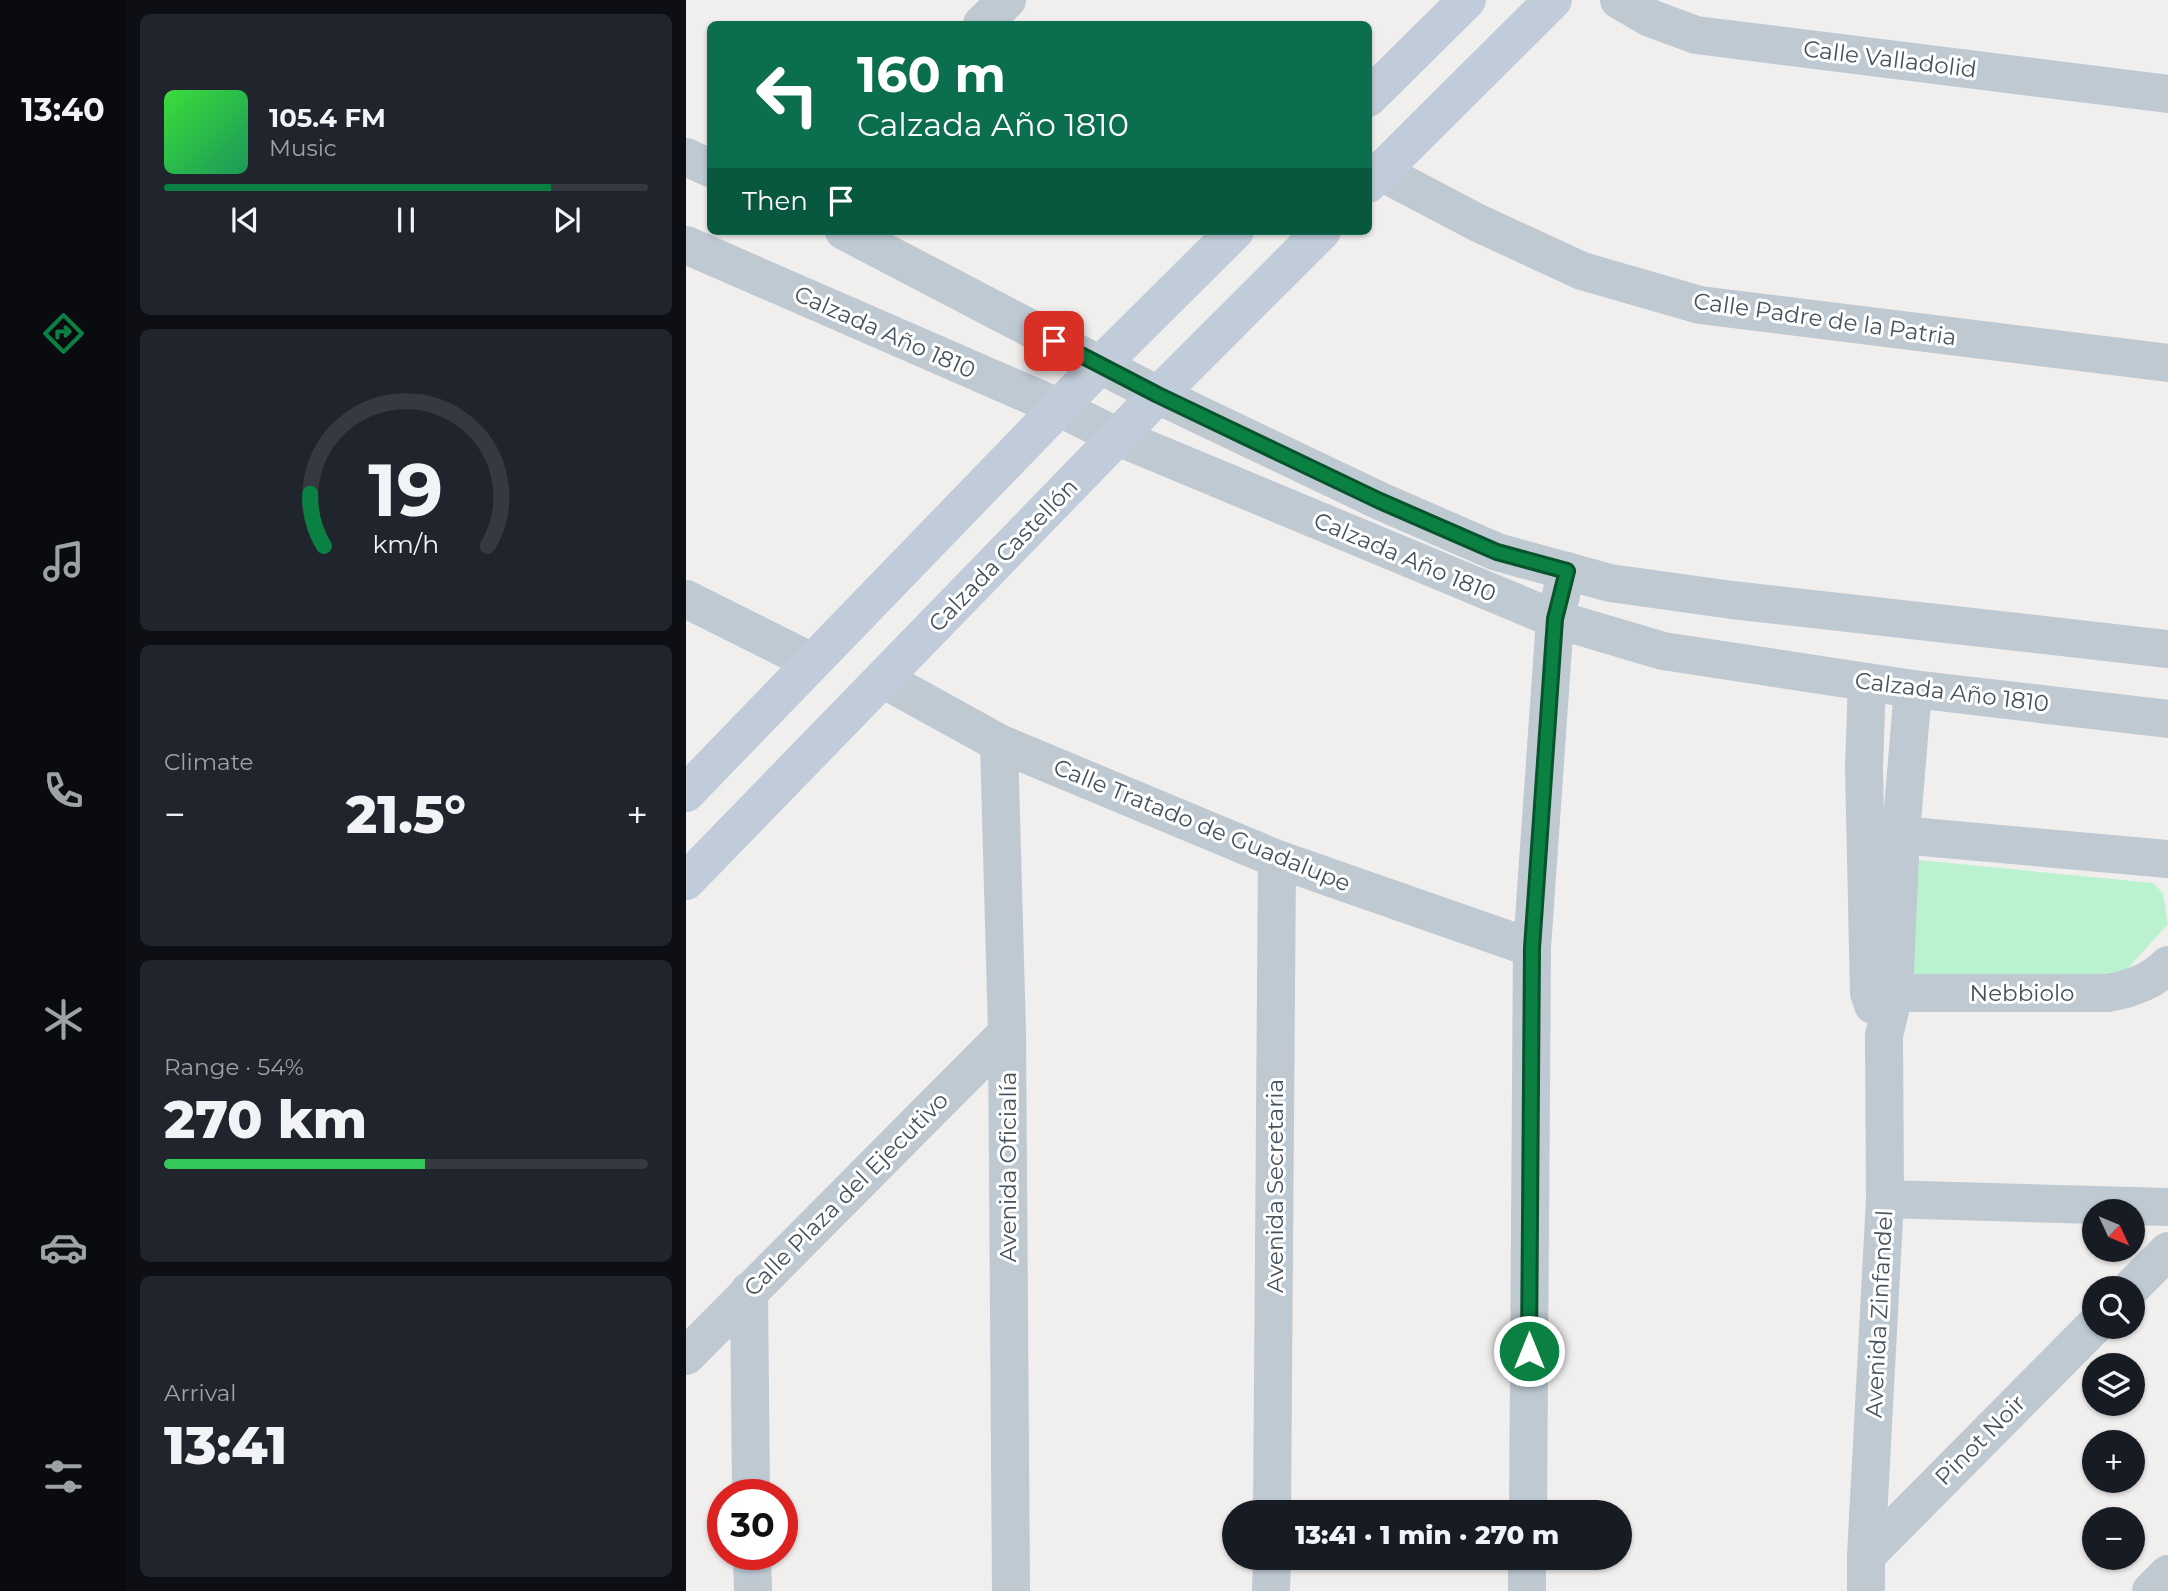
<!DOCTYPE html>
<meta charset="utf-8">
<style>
:root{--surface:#171b24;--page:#20242c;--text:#f1f3f6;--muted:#9ea1a6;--line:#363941;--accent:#0b8043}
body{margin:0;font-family:Montserrat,sans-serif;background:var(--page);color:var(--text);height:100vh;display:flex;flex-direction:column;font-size:26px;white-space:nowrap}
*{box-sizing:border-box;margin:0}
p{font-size:23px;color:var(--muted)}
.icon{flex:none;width:38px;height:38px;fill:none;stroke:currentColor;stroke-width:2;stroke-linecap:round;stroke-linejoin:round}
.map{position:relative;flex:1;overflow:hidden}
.details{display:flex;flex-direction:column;gap:14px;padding:14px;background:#0d0f14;width:560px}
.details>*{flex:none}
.top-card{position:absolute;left:21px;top:21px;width:665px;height:214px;border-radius:10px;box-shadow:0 2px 5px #0004;background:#0b6e4f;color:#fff;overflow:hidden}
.needle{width:46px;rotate:134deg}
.tools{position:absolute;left:1396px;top:1199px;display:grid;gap:14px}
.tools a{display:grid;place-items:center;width:63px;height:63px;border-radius:50%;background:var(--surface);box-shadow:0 2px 5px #0004;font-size:35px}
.speed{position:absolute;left:21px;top:1479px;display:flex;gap:14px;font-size:35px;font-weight:700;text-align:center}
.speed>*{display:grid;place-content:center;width:91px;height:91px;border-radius:50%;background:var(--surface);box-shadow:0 2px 5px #0004;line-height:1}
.speed .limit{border:10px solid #d22;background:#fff;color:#111}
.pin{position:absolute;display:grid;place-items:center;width:60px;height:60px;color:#fff;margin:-30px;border-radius:14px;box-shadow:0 4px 10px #0006}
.me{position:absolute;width:77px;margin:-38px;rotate:0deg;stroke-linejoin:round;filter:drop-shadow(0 0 5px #0008)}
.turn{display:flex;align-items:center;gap:24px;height:147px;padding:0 35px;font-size:32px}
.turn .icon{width:91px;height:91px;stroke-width:2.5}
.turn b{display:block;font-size:49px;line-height:60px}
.then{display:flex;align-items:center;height:66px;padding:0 35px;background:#0003;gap:14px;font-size:26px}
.big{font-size:52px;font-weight:800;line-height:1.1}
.details .widget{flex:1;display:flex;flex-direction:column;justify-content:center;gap:10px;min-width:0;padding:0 24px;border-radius:10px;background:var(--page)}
.details .dial{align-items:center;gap:0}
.dial svg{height:182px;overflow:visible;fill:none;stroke:var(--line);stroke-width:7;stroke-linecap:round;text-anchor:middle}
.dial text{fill:var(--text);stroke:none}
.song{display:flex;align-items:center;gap:21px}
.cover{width:84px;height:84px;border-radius:10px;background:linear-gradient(135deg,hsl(120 70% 55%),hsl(150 70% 35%))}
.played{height:7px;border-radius:4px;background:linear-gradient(90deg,var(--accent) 80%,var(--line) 80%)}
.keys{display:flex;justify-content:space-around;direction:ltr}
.heat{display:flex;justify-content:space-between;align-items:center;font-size:38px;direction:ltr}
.charge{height:10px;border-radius:5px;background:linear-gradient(90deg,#34c759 54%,var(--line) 0)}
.trip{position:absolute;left:536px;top:1500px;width:410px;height:70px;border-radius:35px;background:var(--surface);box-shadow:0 2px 5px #0004;font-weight:800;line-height:70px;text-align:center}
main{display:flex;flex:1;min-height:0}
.tabs{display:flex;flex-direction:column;width:126px;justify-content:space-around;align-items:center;background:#090b0e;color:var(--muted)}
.tabs .icon{width:49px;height:49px}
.tabs .selected{color:var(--accent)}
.tabs b{font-size:32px;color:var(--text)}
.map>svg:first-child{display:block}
</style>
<main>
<nav class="tabs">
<b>13:40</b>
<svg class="icon selected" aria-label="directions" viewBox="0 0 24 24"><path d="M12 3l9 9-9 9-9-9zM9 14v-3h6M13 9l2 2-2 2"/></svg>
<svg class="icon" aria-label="music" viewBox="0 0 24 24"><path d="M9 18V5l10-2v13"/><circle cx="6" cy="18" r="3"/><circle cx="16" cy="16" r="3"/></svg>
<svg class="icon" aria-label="phone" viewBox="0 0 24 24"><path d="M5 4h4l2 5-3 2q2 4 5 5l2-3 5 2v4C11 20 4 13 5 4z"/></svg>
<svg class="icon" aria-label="climate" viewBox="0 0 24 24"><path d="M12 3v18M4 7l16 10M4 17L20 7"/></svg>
<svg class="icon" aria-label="car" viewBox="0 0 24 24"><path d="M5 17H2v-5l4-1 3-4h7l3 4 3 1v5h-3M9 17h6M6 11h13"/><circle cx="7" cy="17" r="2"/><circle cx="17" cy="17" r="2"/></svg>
<svg class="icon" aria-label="filters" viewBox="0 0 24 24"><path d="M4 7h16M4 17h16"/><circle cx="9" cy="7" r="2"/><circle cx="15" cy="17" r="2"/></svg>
</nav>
<section class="details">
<div class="widget">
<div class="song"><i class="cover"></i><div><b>105.4 FM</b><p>Music</p></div></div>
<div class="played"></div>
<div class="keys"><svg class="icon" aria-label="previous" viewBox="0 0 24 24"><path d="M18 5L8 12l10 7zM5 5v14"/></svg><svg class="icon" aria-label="pause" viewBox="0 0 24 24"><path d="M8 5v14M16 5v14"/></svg><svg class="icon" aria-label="next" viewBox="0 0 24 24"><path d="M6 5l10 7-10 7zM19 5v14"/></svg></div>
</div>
<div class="widget dial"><svg viewBox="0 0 100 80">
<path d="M14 69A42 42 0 1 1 86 69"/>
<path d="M14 69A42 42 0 0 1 8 46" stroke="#0b8043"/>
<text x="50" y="56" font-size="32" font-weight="700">19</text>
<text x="50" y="72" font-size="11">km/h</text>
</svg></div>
<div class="widget"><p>Climate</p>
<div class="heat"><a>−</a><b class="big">21.5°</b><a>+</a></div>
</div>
<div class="widget"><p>Range · 54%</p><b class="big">270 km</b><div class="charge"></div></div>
<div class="widget"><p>Arrival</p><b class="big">13:41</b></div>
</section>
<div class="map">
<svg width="1482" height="1591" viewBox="0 0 1482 1591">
<rect width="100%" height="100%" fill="#f1eeee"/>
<path fill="#baf2d0" d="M1222,859L1467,883L1477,893L1482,924L1434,977L1235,976L1217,970Z"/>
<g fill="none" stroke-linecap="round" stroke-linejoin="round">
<path stroke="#bec9d2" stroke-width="38" d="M933,0L964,18L1010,35L1482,94
M296,24L321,0
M695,172L792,223L896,271L1014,305L1482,363
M0,599L126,662
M197,679L313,743L591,859L846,948
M1181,682L1178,768L1183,993L1187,1005
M313,743L321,1033L325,1591
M1191,833L1482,859
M1183,993H1422C1444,989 1466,982 1482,965
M1199,1199L1482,1207
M1445,1288L1482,1251
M63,1291L65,1494
M0,1356L321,1033
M586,1512L591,859
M842,1512L846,948L869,619L881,571
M66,1554L67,1591
M1180,1556L1409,1325
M585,1591L586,1558
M841,1591V1558
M1180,1591V1556L1199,1199L1198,1036L1208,993L1215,833L1227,689
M1465,1591L1482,1574"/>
<path stroke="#bec9d2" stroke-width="38" d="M0,157L24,168
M158,231L472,395L694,501L811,552L924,583L1046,600L1482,649
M0,245L374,408L432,437L869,619L977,651L1227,689L1482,719"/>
<path stroke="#c0ccd9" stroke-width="38" d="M682,98L781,0
M682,184L867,0
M0,793L414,365L549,231
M0,881L472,395L636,231"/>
</g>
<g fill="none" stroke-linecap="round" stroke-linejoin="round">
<g stroke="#07532c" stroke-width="18">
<path id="route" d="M368,341L472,395L694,501L811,552L881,571L869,619L846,948L843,1351"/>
</g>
<use href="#route" stroke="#0b8043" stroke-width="12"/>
</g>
<g text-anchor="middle" stroke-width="6" stroke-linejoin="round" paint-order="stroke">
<g font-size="23" fill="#45525d" stroke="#fff">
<text transform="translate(1204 59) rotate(7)" y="8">Calle Valladolid</text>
<text transform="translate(1139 319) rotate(8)" y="8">Calle Padre de la Patria</text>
<text transform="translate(199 332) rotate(24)" y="8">Calzada Año 1810</text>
<text transform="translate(317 555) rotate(-46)" y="8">Calzada Castellón</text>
<text transform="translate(719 557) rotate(23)" y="8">Calzada Año 1810</text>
<text transform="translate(1266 692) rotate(7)" y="8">Calzada Año 1810</text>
<text transform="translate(516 825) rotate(22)" y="8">Calle Tratado de Guadalupe</text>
<text x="1336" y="1001">Nebbiolo</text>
<text transform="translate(322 1167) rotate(-90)" y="8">Avenida Oficialía</text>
<text transform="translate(589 1186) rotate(-90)" y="8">Avenida Secretaria</text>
<text transform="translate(160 1194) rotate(-45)" y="8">Calle Plaza del Ejecutivo</text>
<text transform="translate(1193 1314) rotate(-87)" y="8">Avenida Zinfandel</text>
<text transform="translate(1294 1440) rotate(-45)" y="8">Pinot Noir</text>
</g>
</g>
</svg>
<div class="tools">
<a><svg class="needle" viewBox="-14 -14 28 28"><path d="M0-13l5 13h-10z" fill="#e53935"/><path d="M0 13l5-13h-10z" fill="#9ea1a6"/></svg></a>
<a><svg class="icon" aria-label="search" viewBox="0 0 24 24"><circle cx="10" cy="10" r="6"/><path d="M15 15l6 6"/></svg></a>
<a><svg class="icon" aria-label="layers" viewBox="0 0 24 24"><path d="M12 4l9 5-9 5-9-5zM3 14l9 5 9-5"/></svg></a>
<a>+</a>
<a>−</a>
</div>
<div class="speed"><div class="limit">30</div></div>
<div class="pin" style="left:368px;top:341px;background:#d93025"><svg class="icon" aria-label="arrive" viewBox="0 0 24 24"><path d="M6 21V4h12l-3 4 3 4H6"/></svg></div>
<svg class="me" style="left:843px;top:1351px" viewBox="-20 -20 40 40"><circle r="17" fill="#0b8043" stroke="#fff" stroke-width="3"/><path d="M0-11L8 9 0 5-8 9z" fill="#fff"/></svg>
<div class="trip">13:41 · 1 min · 270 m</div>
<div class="top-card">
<div class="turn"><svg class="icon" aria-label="left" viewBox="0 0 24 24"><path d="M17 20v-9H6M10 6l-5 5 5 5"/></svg><div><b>160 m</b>Calzada Año 1810</div></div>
<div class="then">Then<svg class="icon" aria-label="arrive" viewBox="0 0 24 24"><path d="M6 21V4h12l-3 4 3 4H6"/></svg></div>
</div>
</div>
</main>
